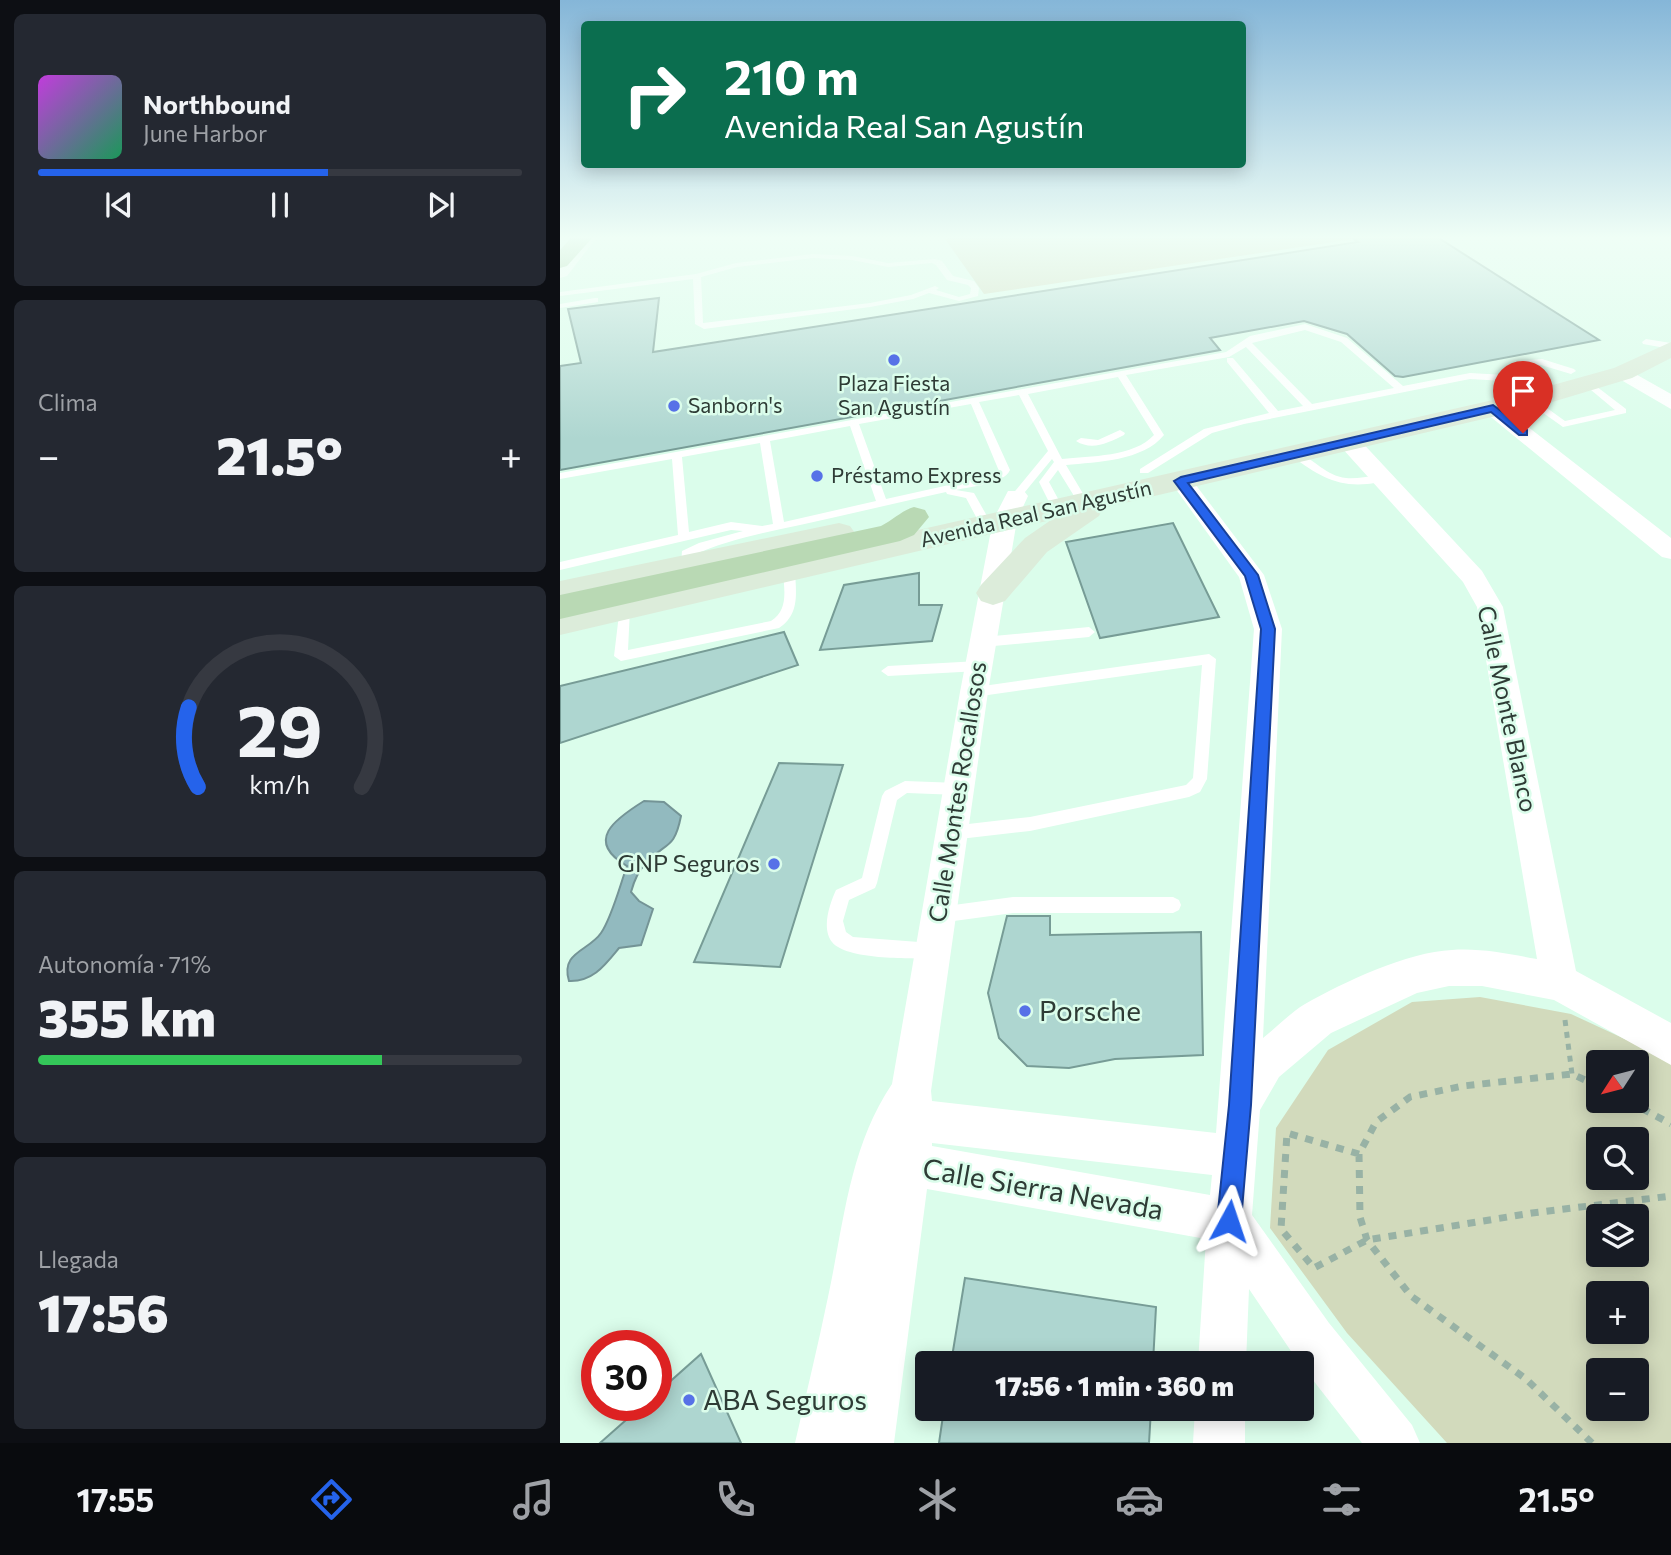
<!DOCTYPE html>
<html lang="es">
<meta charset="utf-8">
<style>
:root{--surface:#171b24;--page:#242831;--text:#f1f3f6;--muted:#9ea1a6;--line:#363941;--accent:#2563eb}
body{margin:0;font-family:Commissioner,sans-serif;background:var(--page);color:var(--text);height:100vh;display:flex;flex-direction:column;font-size:26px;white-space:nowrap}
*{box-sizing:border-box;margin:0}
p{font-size:23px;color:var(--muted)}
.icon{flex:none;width:38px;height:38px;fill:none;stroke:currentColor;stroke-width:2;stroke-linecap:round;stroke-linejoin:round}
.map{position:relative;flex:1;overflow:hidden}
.drawer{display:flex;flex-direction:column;gap:14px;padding:14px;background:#0d0f14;width:560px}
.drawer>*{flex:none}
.top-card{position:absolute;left:21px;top:21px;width:665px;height:147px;border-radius:7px;box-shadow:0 4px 18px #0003;background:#0b6e4f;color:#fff;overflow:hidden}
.needle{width:46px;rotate:234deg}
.fabs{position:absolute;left:1026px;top:1050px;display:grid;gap:14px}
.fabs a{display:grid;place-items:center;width:63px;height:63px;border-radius:7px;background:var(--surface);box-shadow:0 4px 18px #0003;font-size:35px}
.speed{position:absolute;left:21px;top:1330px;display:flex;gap:14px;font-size:35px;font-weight:700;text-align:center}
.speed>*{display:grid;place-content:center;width:91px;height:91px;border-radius:50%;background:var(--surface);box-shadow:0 4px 18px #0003;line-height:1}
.speed .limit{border:10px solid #d22;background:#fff;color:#111}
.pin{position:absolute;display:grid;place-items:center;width:60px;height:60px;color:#fff;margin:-72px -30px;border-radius:50% 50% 50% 0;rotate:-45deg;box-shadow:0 0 7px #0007}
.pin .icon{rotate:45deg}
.me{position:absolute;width:77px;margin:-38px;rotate:5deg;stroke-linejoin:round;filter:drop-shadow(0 0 5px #0008)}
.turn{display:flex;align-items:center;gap:24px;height:147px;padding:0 28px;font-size:32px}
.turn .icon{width:91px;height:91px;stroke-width:2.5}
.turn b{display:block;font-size:49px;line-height:60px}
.big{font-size:52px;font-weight:800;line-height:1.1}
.drawer .card{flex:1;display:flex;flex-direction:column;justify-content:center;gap:10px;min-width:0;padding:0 24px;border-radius:10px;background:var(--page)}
.drawer .dial{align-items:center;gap:0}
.dial svg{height:182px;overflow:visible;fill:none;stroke:var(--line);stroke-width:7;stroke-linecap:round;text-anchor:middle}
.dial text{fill:var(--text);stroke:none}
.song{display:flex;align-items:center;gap:21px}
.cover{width:84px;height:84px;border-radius:10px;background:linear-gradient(135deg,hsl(290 70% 55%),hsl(150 70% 35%))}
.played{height:7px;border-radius:4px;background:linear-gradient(90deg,var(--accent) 60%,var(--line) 60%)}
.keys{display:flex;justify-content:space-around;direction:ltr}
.heat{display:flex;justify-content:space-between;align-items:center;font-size:38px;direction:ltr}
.charge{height:10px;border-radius:5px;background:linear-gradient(90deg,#34c759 71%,var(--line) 0)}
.trip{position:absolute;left:355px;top:1351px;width:399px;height:70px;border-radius:7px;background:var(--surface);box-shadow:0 4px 18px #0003;font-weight:800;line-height:70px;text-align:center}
.dock{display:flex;height:112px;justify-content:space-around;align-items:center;background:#090b0e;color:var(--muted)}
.dock .icon{width:49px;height:49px}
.dock .selected{color:var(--accent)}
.dock b{font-size:32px;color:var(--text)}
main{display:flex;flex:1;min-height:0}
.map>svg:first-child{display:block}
</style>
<main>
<section class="drawer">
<div class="card">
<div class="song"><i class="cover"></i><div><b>Northbound</b><p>June Harbor</p></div></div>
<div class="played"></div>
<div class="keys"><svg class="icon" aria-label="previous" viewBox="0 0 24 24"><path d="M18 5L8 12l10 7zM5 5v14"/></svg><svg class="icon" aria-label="pause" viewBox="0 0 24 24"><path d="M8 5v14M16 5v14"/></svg><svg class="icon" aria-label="next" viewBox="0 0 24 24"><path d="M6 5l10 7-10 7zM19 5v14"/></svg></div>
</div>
<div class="card"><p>Clima</p>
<div class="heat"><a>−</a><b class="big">21.5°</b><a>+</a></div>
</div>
<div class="card dial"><svg viewBox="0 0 100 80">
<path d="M14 69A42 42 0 1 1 86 69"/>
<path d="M14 69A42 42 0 0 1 10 34" stroke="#2563eb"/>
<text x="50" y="56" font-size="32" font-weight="700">29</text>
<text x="50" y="72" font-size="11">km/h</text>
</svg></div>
<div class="card"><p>Autonomía · 71%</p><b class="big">355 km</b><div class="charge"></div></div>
<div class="card"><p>Llegada</p><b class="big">17:56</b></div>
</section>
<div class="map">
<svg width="1111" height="1443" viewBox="0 0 1111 1443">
<rect width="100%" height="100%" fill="#dbfdeb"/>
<path fill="#d2dabc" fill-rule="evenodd" d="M398,237H791L794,239L424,294L385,239Z
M920,997L1011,1014L1095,1053L1111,1064V1443H887L787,1333L710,1228L716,1128L768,1050L852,1002ZM1038,1062H1076V1101H1038ZM1038,1139H1076V1178H1038ZM1038,1216H1076V1255H1038ZM1038,1293H1076V1332H1038ZM1038,1370H1076V1409H1038Z"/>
<path fill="#92babf" stroke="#749496" stroke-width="2" d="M84,801L104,802L121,816C114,851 106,841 86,863C78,871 74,881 71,892L79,901L93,909L81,945L59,948C45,965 33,982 9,981C0,952 29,951 41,933C52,917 60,885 67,866C24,841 55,819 84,801Z"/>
<path fill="#aed6d0" stroke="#779c96" stroke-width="2" d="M791,237H877L1039,340L843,377L835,376L787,334L744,321L650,338L660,350L0,470V366L21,363L8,309L99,298L93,352L798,242Z
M613,523L659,617L540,638L506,542Z
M359,573V605H382L372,641L260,650L284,585Z
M224,632L238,665L0,743V686Z
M219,763L283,765L220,967L134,962Z
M447,916H490V935L641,932L643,1055L555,1059L509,1068L467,1066L439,1038L428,993Z
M405,1278L596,1307L593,1363H391Z
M141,1354L181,1443H40L83,1405H96V1394Z
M384,1409H591L589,1443H379Z"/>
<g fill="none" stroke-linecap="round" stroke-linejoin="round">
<path stroke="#98b2a5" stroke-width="5" stroke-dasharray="6 6" stroke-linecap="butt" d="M1005,1020L1012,1074
M1003,1075H1014"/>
<path stroke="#98b2a5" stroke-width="7" stroke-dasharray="8 8" stroke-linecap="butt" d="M1068,1101L1111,1124
M799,1154L727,1133L721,1229L754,1268L807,1240L972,1213L1111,1196
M1032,1443L966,1379L851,1296L807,1240L800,1217L799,1154L816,1122L850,1097L903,1086L1012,1074L1038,1086"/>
<path fill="#fff" fill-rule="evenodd" d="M253,254L292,256L328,263L375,259L382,261L393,276L414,281L419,288L418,296L399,301L369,293L353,299L310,307L144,329L135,324L133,279L0,296V292L136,274L176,263ZM253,258L292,260L328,267L372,263L376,265L387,280L408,285L411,288L410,294L399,297L376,290L379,288L375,286L351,295L310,303L143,323L141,277L177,267Z
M35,298H38V302L0,308V304Z
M745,324L787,338L843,386L910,373L977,377L982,380L977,383L910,379L684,424L652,433L588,473H580V469L644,429L709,413L667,362V358H673L718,411L743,406L686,347L669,357L566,375L604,435C583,461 537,462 506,465L528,502L527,504H519L498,470L489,482L503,508L497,511L493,510L479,482L494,462L492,459L460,498L456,499L451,496L488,451L459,395L419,402L450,470C443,485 412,486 396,490L414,493L432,525L430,528H422L406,498L387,494L386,492C336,503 290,514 240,525C203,533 166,540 132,556L133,564L127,568L121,564L122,551L139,543L183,531L171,530L0,570V562L118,535L112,459L0,479V473L666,352L690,336ZM745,330L781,342L834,388L752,404L692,343ZM558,377L594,435C574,457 530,456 502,459L468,394ZM411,404L439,471L434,475L326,499L299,424ZM290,426L316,501L224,522L210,441ZM200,443L213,524L202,526L171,522L129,532L122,457Z
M1086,339L1111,343V349L1083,344L1082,342Z
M982,359L1014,369L1016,371L1011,374L981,365L958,367L953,364L958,361Z
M1028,380L1066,409V413L1003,427L965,400L973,398L1005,421L1055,410L1025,385V381Z
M560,430L565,433L564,435C548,443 532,451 516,441L521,438L538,440Z
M737,452C754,459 766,476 786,478C799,480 819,472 829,479C823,483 815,483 807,484C777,487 757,475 733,457L732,455Z
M229,567L235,571C236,593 240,614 219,628L61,661L54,656L60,606H68L70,609L68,650L211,621C229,610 224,589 223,571Z
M529,627L535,632L529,637L423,647L417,642L423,637Z
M649,654L656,659L647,779L640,792L629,797L470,831L391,840L385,838L383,833L385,828L391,826L470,817L626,785L633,778L642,665L414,697L407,692L409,688Z
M419,661L426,666L419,671L328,676L321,671L328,666Z
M345,781L399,783L404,785L406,789L404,793L399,795L347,793L337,800L317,883L315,888L289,900L283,921L286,932L293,937L372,943L378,945L381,951L378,957L372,959C349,958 286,960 272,942C261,928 270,903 276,890L302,878L322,796L325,791Z
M453,897H613L619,900L621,905L619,910L613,913H453L379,923L373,921L371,915L373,909L379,907Z"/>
<path fill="#fff" fill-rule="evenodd" d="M1063,367L1111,394V409L1056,377L1053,373Z
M933,403L940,405L1111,538V559L1102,557L926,413L923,409L926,405Z
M789,436L797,437L922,571L943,607L1016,971L1111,1023V1065L994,1000L922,986H889L857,993L771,1033L719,1077L700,1110L692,1215L769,1323L852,1425L860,1443H802L735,1357L689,1289L686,1363H638L646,1239L367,1189L334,1443H235C246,1394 258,1346 268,1297C284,1223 289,1148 332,1084L400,692L433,520L448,491H464L468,496L457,520L428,692L371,1091L372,1101L656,1133L694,629L679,577L610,481L613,476H629L704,575L722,629L703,1038C717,1027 730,1013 745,1004C784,982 847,952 892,950C921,948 949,954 977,959L917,607L903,582L781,447L778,442L781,437ZM372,1143L652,1175L650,1195L372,1146Z
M635,1409H685V1443H633Z"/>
<path fill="#fff" fill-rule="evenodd" d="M18,237H37L7,276L0,278V259Z"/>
<path fill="#dcecda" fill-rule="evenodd" d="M1111,342V358L1072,378L979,406L543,508L539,516L487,552L445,601L433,605L421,601L416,593L421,585L465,538L491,520L0,635V611L964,393L1054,368Z
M279,523L290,526L295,533L290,540L0,603V581Z"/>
<path fill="#b9d9b4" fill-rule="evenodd" d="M354,507L365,510L369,517L354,535L340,541L0,619V595L321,526C333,520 341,511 354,507Z"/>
<path fill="#a2cc9b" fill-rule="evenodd" d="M12,237H33L7,266L0,268V250Z"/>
</g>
<linearGradient id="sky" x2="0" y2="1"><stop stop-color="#85b6d8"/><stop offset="0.54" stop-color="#effef6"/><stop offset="1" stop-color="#effef6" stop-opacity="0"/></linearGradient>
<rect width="1111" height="439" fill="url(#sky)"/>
<path fill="#2563eb" stroke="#184099" stroke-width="2" d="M933,405L967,430V435H959L931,412L628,483L698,575L715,629L691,1105L681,1221L677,1230L669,1233L660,1230L657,1221L669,1105L701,629L685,576L614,481L621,477Z"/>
<g fill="#5771e7" stroke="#dbfdeb" stroke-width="2.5">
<circle cx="334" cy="360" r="7"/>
<circle cx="114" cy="406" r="7"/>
<circle cx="257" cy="476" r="7"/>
<circle cx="214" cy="864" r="7"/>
<circle cx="465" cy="1011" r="7"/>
<circle cx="129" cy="1400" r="7"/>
</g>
<g text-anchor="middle" stroke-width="5" stroke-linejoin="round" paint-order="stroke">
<g font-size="21" fill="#2e3b35" stroke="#dbfdeb" text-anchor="start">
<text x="334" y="391" text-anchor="middle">Plaza Fiesta<tspan x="334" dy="24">San Agustín</tspan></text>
<text x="128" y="413">Sanborn's</text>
<text x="271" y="483">Préstamo Express</text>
</g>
<g font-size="21" fill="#2e3b35" stroke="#dbfdeb">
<text transform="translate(476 514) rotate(-13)" y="7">Avenida Real San Agustín</text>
</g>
<g font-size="24" fill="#2e3b35" stroke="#dbfdeb">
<text transform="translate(947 709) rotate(78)" y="8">Calle Monte Blanco</text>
<text transform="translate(398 792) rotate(-81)" y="8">Calle Montes Rocallosos</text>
</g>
<g font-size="24" fill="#2e3b35" stroke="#dbfdeb" text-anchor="end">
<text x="200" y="872">GNP Seguros</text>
</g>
<g font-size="28" fill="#2e3b35" stroke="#dbfdeb" text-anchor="start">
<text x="479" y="1021">Porsche</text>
<text x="143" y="1410">ABA Seguros</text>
</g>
<g font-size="28" fill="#2e3b35" stroke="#dbfdeb">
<text transform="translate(483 1189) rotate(10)" y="10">Calle Sierra Nevada</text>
</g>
</g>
</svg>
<div class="fabs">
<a><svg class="needle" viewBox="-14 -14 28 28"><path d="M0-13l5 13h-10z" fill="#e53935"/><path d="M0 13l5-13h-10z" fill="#9ea1a6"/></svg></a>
<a><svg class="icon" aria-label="search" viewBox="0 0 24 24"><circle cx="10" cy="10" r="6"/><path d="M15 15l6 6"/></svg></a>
<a><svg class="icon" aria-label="layers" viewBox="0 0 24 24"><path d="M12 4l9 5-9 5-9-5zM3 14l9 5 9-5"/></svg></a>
<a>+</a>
<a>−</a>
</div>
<div class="speed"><div class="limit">30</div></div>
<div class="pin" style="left:963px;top:433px;background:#d93025"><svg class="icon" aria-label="arrive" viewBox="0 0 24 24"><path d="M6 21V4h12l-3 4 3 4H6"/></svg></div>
<svg class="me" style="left:669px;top:1221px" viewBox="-20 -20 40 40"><path d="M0-17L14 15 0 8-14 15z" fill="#2563eb" stroke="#fff" stroke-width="4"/></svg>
<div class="trip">17:56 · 1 min · 360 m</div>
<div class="top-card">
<div class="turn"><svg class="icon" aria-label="right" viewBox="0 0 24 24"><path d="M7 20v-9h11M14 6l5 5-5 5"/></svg><div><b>210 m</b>Avenida Real San Agustín</div></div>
</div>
</div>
</main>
<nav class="dock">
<b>17:55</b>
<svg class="icon selected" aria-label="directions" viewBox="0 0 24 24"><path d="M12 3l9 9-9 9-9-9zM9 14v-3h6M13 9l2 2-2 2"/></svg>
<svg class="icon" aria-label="music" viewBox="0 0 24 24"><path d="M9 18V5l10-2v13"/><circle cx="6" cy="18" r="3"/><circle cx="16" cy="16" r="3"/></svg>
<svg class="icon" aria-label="phone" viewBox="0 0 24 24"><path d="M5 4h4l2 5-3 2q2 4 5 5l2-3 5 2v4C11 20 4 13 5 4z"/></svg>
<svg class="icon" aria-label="climate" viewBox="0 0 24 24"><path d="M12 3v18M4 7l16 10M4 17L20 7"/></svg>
<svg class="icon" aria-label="car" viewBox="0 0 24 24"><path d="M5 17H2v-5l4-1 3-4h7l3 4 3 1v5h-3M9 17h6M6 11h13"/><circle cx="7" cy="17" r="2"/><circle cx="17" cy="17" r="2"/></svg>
<svg class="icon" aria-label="filters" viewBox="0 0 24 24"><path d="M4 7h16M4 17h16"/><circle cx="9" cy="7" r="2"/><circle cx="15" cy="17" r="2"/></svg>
<b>21.5°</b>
</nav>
